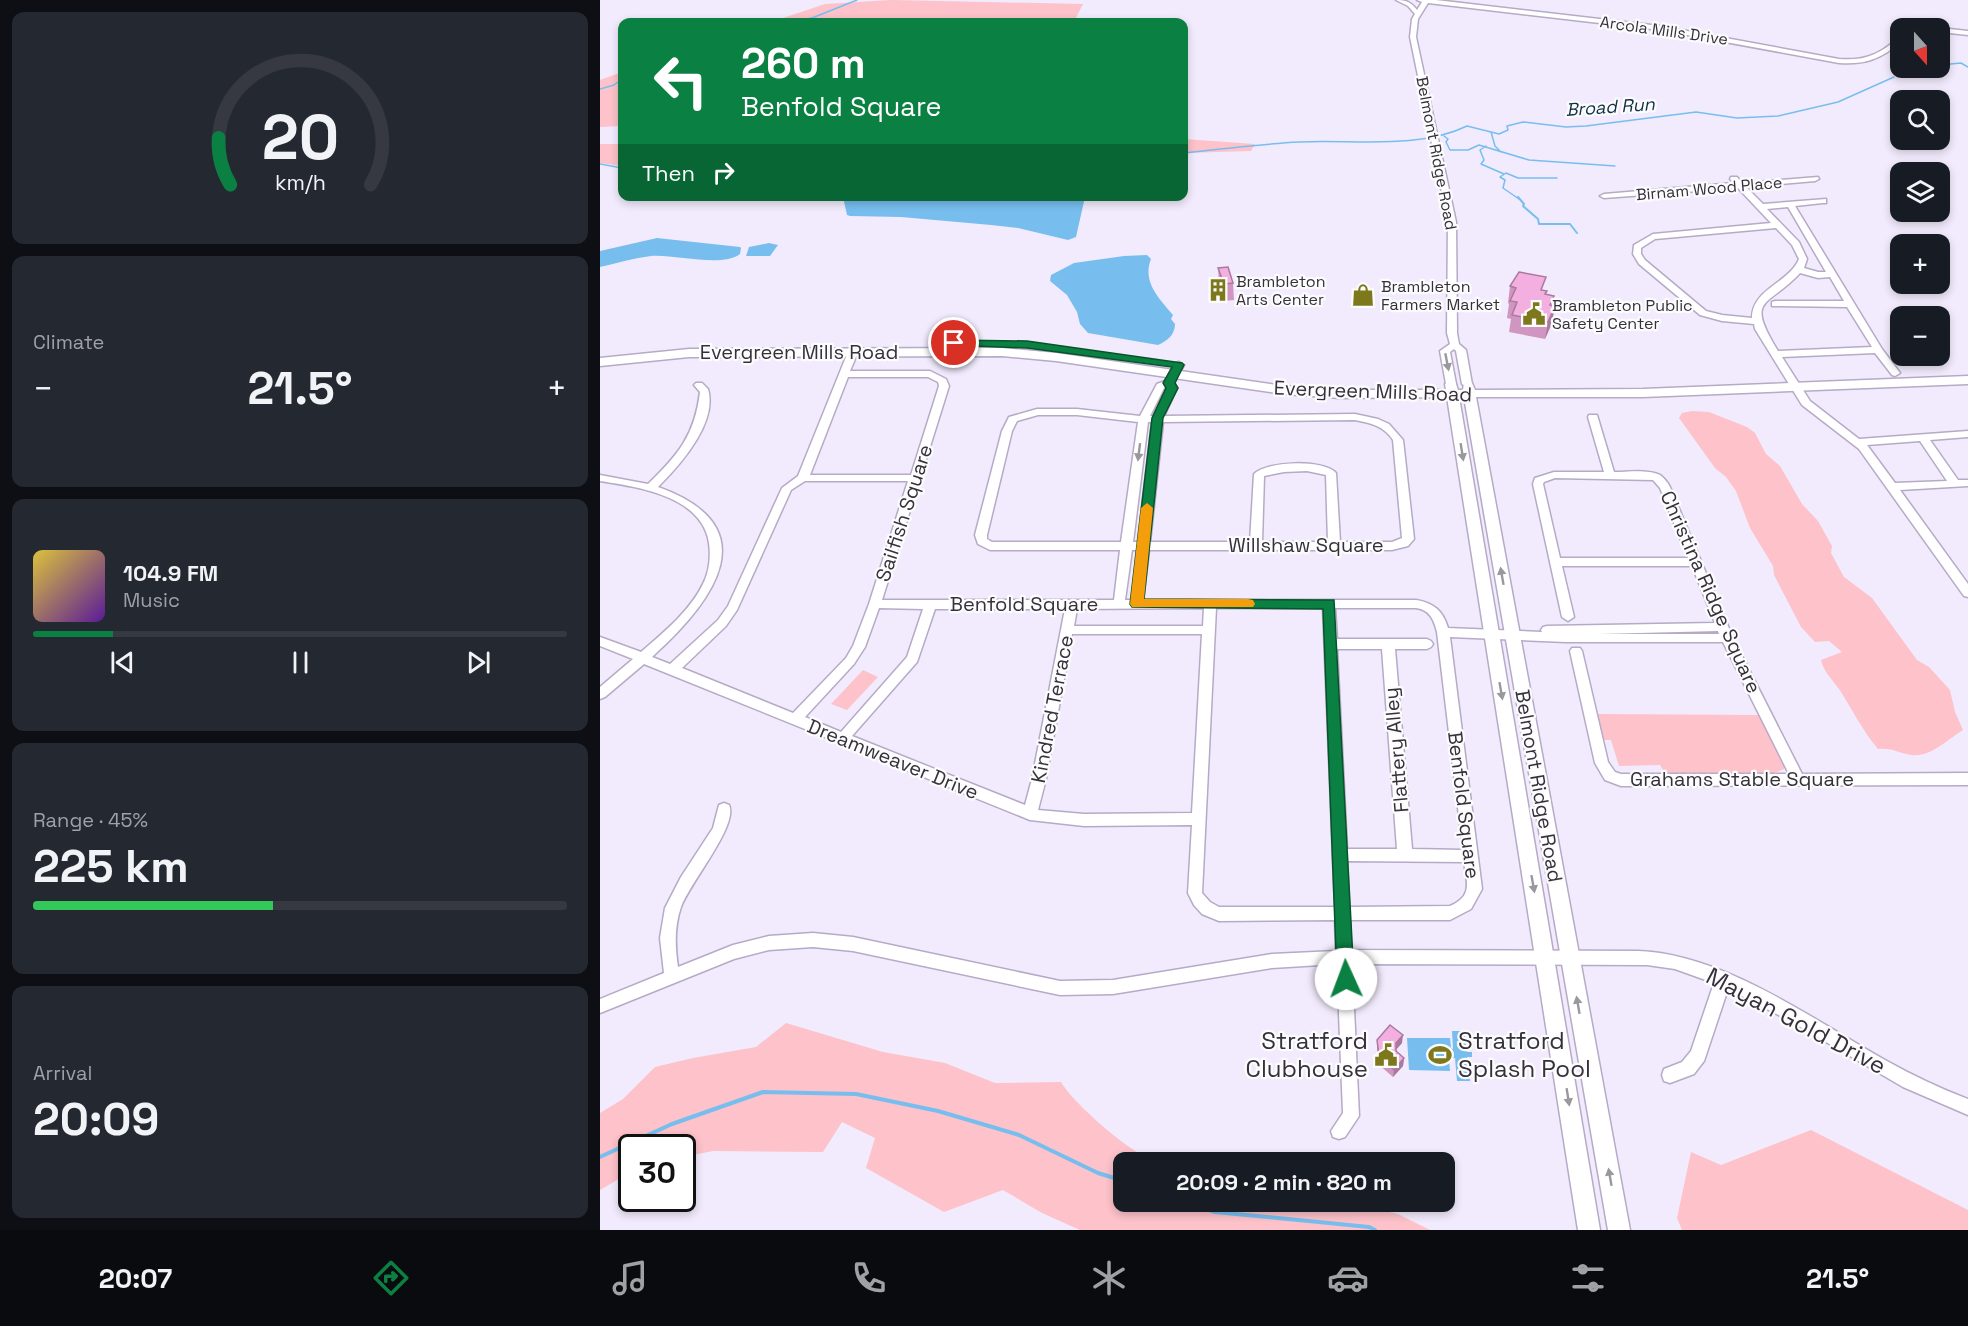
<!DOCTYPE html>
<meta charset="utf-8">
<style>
:root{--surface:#171b24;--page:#242831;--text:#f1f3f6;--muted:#9ea1a6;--line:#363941;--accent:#0b8043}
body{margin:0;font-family:"Space Grotesk",sans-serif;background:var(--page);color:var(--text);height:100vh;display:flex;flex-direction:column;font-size:22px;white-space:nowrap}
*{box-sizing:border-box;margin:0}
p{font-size:20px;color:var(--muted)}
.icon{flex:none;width:33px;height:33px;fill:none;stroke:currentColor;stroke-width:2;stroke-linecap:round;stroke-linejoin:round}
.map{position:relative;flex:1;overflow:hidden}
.drawer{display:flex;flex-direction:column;gap:12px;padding:12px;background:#0d0f14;width:600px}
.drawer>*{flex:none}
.hud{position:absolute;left:18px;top:18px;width:570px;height:183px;border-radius:12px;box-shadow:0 3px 9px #0003;background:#0b8043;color:#fff;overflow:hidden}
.needle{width:39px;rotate:159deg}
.fabs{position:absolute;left:1290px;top:18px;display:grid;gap:12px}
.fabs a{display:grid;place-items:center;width:60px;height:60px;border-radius:12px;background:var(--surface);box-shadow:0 3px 9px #0003;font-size:30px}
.speed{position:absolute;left:18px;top:1134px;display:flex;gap:12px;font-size:30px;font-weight:700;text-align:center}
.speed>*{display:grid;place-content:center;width:78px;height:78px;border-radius:50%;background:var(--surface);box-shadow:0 3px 9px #0003;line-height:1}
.speed .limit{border:3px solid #111;border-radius:9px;background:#fff;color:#111}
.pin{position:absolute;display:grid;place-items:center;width:51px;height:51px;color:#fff;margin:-26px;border:3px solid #fff;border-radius:50%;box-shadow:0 2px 6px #0007}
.me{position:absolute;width:66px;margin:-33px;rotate:358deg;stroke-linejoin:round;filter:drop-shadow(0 0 4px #0008)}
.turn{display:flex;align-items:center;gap:21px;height:126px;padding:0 24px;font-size:27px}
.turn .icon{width:78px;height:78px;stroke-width:2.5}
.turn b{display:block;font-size:42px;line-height:51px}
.then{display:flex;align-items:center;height:57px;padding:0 24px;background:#0003;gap:12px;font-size:22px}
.big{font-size:45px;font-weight:600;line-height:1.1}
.drawer .card{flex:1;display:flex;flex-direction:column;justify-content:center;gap:9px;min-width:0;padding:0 21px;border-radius:12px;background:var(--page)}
.drawer .dial{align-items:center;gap:0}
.dial svg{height:156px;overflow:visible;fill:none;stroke:var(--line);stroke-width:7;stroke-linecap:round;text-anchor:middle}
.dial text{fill:var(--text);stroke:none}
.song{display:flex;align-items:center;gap:18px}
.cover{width:72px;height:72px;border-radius:9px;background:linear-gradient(135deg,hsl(50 70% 55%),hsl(270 70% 35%))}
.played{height:6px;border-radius:3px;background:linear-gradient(90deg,var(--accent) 15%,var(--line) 15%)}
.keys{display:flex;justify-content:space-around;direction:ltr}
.heat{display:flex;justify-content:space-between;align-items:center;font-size:33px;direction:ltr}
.charge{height:9px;border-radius:4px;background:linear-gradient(90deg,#34c759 45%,var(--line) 0)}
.trip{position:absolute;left:513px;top:1152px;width:342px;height:60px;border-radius:12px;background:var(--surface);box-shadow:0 3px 9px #0003;font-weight:600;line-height:60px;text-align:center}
.dock{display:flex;height:96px;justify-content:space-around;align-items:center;background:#090b0e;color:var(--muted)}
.dock .icon{width:42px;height:42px}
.dock .on{color:var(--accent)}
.dock b{font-size:27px;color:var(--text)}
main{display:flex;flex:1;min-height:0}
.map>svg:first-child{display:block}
</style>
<main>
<section class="drawer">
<div class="card dial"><svg viewBox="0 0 100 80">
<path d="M14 69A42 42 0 1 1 86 69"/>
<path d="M14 69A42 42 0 0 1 8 45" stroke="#0b8043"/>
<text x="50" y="56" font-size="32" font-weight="700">20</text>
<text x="50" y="72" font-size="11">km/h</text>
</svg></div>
<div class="card"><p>Climate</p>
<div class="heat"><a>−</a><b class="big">21.5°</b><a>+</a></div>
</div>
<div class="card">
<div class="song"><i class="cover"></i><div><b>104.9 FM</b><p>Music</p></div></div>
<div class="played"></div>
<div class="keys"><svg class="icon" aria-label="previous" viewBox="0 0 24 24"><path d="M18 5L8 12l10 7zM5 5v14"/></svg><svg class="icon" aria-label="pause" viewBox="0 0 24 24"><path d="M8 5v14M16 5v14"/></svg><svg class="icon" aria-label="next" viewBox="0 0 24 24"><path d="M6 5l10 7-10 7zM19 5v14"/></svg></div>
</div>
<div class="card"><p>Range · 45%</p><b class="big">225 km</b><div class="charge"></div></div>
<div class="card"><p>Arrival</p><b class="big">20:09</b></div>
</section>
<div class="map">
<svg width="1368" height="1230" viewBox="0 0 1368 1230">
<rect width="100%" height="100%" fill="#f2ebfd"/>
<path fill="#fdc2ca" d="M291,0L483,4L474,22H171L225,4Z
M22,72V126L0,127V80Z
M584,139L655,144L651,151L585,153Z
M0,144H22V166L0,163Z
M1092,411L1109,412L1147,427L1155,433L1166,454L1180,466L1202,504L1218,521L1232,546L1231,553L1244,577L1272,598L1317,660L1329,667L1350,690L1355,712L1363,730C1348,739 1330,758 1311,755C1297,753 1295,748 1278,749C1263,731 1253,711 1241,692C1234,681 1224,673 1221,660L1242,652L1229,641L1215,642L1201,627L1174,575L1173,566L1150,528L1136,491L1126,477L1115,468L1079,418L1082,413Z
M263,670L278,677L247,710L231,704Z
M997,714L1159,715L1185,764L1184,769L1172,774L1065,773L1060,765L1019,766L1011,740H1003Z
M186,1023L283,1052L345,1063L395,1083L461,1082C473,1103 530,1153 553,1160C572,1165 590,1151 607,1162H524V1202H746L798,1214L830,1230H480L442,1213L403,1190L344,1212L266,1168L275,1138L242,1122L223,1152L113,1151L83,1157L82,1148H32L31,1172L0,1190V1113L23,1099L55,1067L93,1058L156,1047Z
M1211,1130L1368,1210V1230H1082L1077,1218L1091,1152L1121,1165Z"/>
<path fill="#77beef" d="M243,197V196L485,197L476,237L468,240L418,228L391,225L301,217L250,216L247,215Z
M57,238L140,247L141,248L140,254C122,268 74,254 51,256C34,258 17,263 0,267V251Z
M169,243L178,245L170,256H146L149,247Z
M524,256L547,255L551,259C542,282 559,298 573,315L571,319L575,324C575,335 567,341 558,345L488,333L480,324L477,312L467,295L450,281L451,275L474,263Z
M852,1031H864L867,1052H872V1057H867L870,1081H857L855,1058L849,1059L850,1071L809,1070L807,1038H850L851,1048L853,1049Z"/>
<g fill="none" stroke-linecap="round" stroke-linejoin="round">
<path stroke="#77beef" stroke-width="1.5" d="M189,22L212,18L257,0
M1340,65L1361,63L1368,67
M1301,73L1325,68
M0,89L14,85L22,79
M891,132L895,146L901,152
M844,136L848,139L846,142L850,150H868L879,145L929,160L1015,166
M886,146L880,150L884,160L881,164L904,174
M584,153C622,149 661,144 699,142C752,139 818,150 867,126L899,134L908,130L907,126L923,122L966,127L986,126L1096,112L1137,118L1178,116L1238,102L1294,77
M0,164L22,168
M919,199L903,188L905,180L900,177L906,173L918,178H957"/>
<path stroke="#77beef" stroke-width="2" d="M918,197L924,204L923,206L938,219L939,224H970L977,233"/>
<path stroke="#77beef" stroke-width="4" d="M0,1157L72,1124L163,1092L256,1094L338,1111L419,1135L498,1173L524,1181
M584,1202L615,1212L769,1227L775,1230"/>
<g stroke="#b6aac6" stroke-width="3">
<path id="minor" d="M796,0C806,0 811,2 817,10L822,2L817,0H836L1060,26L1239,59C1264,61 1279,55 1298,38L1300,37V42C1282,59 1264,65 1239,63L1060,30L828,3L818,19L816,37L856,222L857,333L859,344L866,350L872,384L867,387L862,384L856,351L854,349L850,352L856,384L851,387L846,384L840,351L850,344L847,333L848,222L810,37L812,19L815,14L808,6Z
M1338,28H1340L1368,31V35L1340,32Z
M1131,177H1137L1142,183L1218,177L1219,179L1215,181L1146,187L1163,204L1226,199V203H1223L1195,206L1282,349L1300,373L1295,376L1292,375L1275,353L1182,357L1210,401L1259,439L1368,431V437L1330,440L1358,480H1368V486L1300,490L1368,584V597L1364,596L1259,449L1202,405L1155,329L1154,324L1122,321L1100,315L1039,264L1033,254L1034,245L1053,234L1171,223L1138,188L1004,198L1000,196L1004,194L1134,183L1130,179ZM1188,207L1226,272H1218L1204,268L1207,259L1199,242L1167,209ZM1176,228L1192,245L1199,259C1189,283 1152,289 1152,318L1122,315L1106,311L1045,260L1041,254V248L1055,239ZM1200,273L1218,278L1230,277L1244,301H1175L1172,302V306L1247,307L1272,347L1178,351C1144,296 1168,308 1200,273ZM1320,441L1347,481L1295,483L1267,445Z
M253,349L258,352L250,371H330L346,379L349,386L282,600H514L520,550H390L378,544L375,535L402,431L409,417L437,409H477L540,416L557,384L565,381L576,363L579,362L584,365L574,383L577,388L564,416L755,414L778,419L789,424L803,440L814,539L808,546L792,550H549L543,600H816C834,603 843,611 848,628L942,632L941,630L943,627L947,626L1115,623L1092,566H962L974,617L968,621L962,617L933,484L935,478L954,472H1004L988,417L989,415H997L1014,472C1027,472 1048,469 1060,475C1064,478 1068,483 1070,487L1133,638L1202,774L1368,773V785L1021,786L1005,780L995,763L970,651L972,648H980L982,651L1008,762L1015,772L1021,774H1189L1123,642H966L850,637L882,889L871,909L850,920H750L751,950L1038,951C1124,954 1212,1019 1285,1060C1312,1075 1339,1088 1368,1099V1115L1303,1087L1190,1021L1128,989L1104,1061L1094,1074L1070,1083L1064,1081L1062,1075L1064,1069L1082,1062L1091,1051L1114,983L1075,969L1047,965L752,964L759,1116L745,1137L739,1139L733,1137L731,1131L743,1113L737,964L672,968L513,994L460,995L253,951L213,947L169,950L134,959L0,1013V999L64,973L60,938L65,908L81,877L113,828L119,805L124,803L129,805C139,825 89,884 81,907C74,927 75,947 78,967L133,945L169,936L213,933L253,937L460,981L513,980L672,954L736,951L735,920L619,921L602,914L594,905L588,893L592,825L484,826L430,820L44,664L5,697L0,699V687L33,659L0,646V637L41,652C63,633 90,611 103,584C109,572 111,557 109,543C102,496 38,487 0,481V475L48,484C78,455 95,435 100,392L94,385L96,383H102L108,389C118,423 80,465 58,487C170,527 113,602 52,657L70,664L118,620L128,606L182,488L198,476L248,352ZM248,377H328L338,382L339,386L311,475H210ZM567,387L554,416H550L564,388ZM438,415H477L538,422L521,542H392L387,539V535L412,431L417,421ZM755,420C771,423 784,426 793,440L802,538L792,542H740L736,473C723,459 667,461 654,474L650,542H550L563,422ZM548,422H552L538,542H533ZM707,471L726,475L728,542H662L664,476L684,472ZM955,478L1053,480L1060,488L1088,558H960L943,484L944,482ZM205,481H308L269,604L253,646L246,658L193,713L82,668L126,626L137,610L191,490ZM532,550H537L532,600H525ZM279,608L323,609L307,657L241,732L205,717L254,664L265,647ZM604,608L603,626H474L477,609ZM616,608H723L735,907H619L610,902L602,893ZM735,608H816C830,610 834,620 837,632L863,850L812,849L795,649H827L831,647L833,644L831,641L827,639H737ZM335,609H465L432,779L425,805L252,736L317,662ZM1118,631L1119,634H999ZM472,634H602L592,813L484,814L438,810L446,779ZM737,649H782L797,849H747ZM747,861L864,862C867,883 873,896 850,906L749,907Z"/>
</g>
<g stroke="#b6aac6" stroke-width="3">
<path id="major" d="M402,348L456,353L684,386L740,390H846L845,384L851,380L855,381L858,390H863L864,383H872L875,390L1043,389L1368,376V384L1043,397H876L1030,1230H1008L864,397H859L1000,1230H978L847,397L740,398L684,394L456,361L402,356L89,357L0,366V358L89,349Z"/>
</g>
<use href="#minor" fill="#fff" fill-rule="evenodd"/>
<use href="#major" fill="#fff" fill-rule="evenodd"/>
</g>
<path fill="#d096c1" d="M618,268L633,283L634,300L624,301L619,284Z
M910,286L943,290L946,294L952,306V323L945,339L909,332L911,319L907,318L909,304L908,303Z
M777,1040L802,1043L796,1049V1051L804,1058L803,1066L793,1077L778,1064L777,1048Z"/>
<path fill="#a97a9d" d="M955,306L952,323L945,339L948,322Z
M803,1035L802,1043L795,1051L796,1043Z
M804,1058L803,1066L793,1077L794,1070Z"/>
<path fill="#f2afe0" stroke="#a97a9d" stroke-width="1.5" d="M628,267L633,283L624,284L618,268Z
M919,272L946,277L941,290L947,291L945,294L954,296L950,305L955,306L948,322L912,315L917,302L910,301L916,288L910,286Z
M790,1025L803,1035L796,1043V1051L804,1058L794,1070L779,1056L777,1040Z"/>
<defs><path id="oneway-solid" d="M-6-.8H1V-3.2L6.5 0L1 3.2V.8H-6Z" transform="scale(1.5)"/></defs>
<g fill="#9a989d">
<use href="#oneway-solid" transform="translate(847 362) rotate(79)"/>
<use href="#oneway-solid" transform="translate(539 452) rotate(97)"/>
<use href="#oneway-solid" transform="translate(862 452) rotate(81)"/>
<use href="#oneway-solid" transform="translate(902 576) rotate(-100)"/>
<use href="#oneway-solid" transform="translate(901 691) rotate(80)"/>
<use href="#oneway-solid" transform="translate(933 884) rotate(80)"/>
<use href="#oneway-solid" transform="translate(978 1005) rotate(-100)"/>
<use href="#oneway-solid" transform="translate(968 1097) rotate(81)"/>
<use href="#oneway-solid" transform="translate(1010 1177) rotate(-100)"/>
</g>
<path fill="#0b8043" stroke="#07532c" stroke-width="1.5" d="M354,340L427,341L582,363L584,365L575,383L578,388L563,418L544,599L734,600L754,979L752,985L746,987L739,985L737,979L723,609L532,607L530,604L552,418L566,388L563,383L572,367L427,348L351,345V341Z"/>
<path fill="#f59e0b" d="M547,503L553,508L544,599H648L653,600L655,604L653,607H532L530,604L541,508Z"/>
<defs>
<g id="building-bare" transform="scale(1.8)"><path d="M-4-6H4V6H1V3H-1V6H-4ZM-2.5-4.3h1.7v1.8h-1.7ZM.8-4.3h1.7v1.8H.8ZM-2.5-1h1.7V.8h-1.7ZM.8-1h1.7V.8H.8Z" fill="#7e781d" stroke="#fcfcfc" stroke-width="2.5" paint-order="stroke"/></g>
<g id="shop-bare" transform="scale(1.8)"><path d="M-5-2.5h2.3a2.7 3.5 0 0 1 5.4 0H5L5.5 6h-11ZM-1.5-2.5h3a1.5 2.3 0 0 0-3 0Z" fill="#7e781d" stroke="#fcfcfc" stroke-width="2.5" paint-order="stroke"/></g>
<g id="civic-bare" transform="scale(1.8)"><path d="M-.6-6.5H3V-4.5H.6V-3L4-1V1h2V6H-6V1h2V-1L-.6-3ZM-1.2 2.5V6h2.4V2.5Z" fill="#7e781d" stroke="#fcfcfc" stroke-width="2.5" paint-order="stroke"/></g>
<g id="stadium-bare" transform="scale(1.8)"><path d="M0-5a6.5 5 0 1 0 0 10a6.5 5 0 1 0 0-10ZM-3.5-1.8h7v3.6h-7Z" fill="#7e781d" stroke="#fcfcfc" stroke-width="2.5" paint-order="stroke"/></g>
</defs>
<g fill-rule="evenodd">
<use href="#building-bare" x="618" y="290"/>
<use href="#shop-bare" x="763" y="295"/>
<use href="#civic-bare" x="934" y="314"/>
<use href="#civic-bare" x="786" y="1055"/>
<use href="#stadium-bare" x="840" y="1055"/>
</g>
<g text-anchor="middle" stroke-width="4.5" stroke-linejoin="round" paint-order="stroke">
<g font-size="16" fill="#35303b" stroke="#fcfcfc">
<text transform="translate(1064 30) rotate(8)" y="6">Arcola Mills Drive</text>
<text transform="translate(837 153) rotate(79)" y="6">Belmont Ridge Road</text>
<text transform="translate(1109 188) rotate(-5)" y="6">Birnam Wood Place</text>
</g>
<g font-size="16" fill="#35303b" stroke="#fcfcfc" text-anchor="start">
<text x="636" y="287">Brambleton<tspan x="636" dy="18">Arts Center</tspan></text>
<text x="781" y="292">Brambleton<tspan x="781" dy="18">Farmers Market</tspan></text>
<text x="952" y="311">Brambleton Public<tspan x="952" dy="18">Safety Center</tspan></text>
</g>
<g font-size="18" font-style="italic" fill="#0f2f43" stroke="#fcfcfc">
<text transform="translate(1010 107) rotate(-4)" y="6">Broad Run</text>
</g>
<g font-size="20" fill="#35303b" stroke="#fcfcfc">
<text x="199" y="359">Evergreen Mills Road</text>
<text transform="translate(773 391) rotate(2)" y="7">Evergreen Mills Road</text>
<text transform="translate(304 513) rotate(-72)" y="7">Sailfish Square</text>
<text x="706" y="552">Willshaw Square</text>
<text transform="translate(1111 592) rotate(66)" y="7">Christina Ridge Square</text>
<text x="424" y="611">Benfold Square</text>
<text transform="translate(452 709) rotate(-79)" y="7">Kindred Terrace</text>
<text transform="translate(796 750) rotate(-95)" y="7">Flattery Alley</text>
<text transform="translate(293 759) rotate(22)" y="7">Dreamweaver Drive</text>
<text x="1142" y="786">Grahams Stable Square</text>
<text transform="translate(939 786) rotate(80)" y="7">Belmont Ridge Road</text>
<text transform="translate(864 805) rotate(83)" y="7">Benfold Square</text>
</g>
<g font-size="24" fill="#35303b" stroke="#fcfcfc">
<text transform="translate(1196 1021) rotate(28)" y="8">Mayan Gold Drive</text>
</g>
<g font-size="24" fill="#35303b" stroke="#fcfcfc" text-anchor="end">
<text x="768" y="1049">Stratford<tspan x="768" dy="28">Clubhouse</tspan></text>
<text x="858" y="1049" text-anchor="start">Stratford<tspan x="858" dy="28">Splash Pool</tspan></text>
</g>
</g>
</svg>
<div class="fabs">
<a><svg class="needle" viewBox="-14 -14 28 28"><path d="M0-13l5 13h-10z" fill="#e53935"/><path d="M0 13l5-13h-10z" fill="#9ea1a6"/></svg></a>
<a><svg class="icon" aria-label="search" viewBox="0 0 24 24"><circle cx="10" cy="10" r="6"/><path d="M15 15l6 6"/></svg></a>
<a><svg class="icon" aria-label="layers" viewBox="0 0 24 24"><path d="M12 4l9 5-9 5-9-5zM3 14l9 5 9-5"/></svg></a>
<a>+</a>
<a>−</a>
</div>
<div class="speed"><div class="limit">30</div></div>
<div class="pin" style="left:354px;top:343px;background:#d93025"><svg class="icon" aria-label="arrive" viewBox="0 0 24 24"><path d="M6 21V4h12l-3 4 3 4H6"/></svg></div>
<svg class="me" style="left:746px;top:979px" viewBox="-20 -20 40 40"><circle r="19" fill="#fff"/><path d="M0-13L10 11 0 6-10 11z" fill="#0b8043"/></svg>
<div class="trip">20:09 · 2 min · 820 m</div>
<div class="hud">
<div class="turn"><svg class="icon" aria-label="left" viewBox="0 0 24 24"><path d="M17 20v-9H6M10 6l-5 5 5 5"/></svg><div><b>260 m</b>Benfold Square</div></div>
<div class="then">Then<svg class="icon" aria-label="right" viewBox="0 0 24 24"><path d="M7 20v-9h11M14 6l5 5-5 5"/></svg></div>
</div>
</div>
</main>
<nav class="dock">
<b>20:07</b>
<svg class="icon on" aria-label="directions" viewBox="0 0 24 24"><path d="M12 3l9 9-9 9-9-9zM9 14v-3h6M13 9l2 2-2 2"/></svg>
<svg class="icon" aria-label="music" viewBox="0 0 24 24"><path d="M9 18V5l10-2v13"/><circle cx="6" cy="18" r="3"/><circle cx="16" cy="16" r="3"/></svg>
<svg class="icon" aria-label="phone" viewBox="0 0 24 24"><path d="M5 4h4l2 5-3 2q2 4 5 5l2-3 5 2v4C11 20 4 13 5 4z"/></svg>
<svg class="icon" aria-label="climate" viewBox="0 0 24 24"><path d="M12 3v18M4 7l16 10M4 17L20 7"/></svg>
<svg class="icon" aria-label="car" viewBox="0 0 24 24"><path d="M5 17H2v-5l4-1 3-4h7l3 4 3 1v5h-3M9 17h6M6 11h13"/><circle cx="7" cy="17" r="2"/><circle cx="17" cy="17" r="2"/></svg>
<svg class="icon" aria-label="filters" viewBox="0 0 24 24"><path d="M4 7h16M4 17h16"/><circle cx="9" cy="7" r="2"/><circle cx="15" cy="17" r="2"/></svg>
<b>21.5°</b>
</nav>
